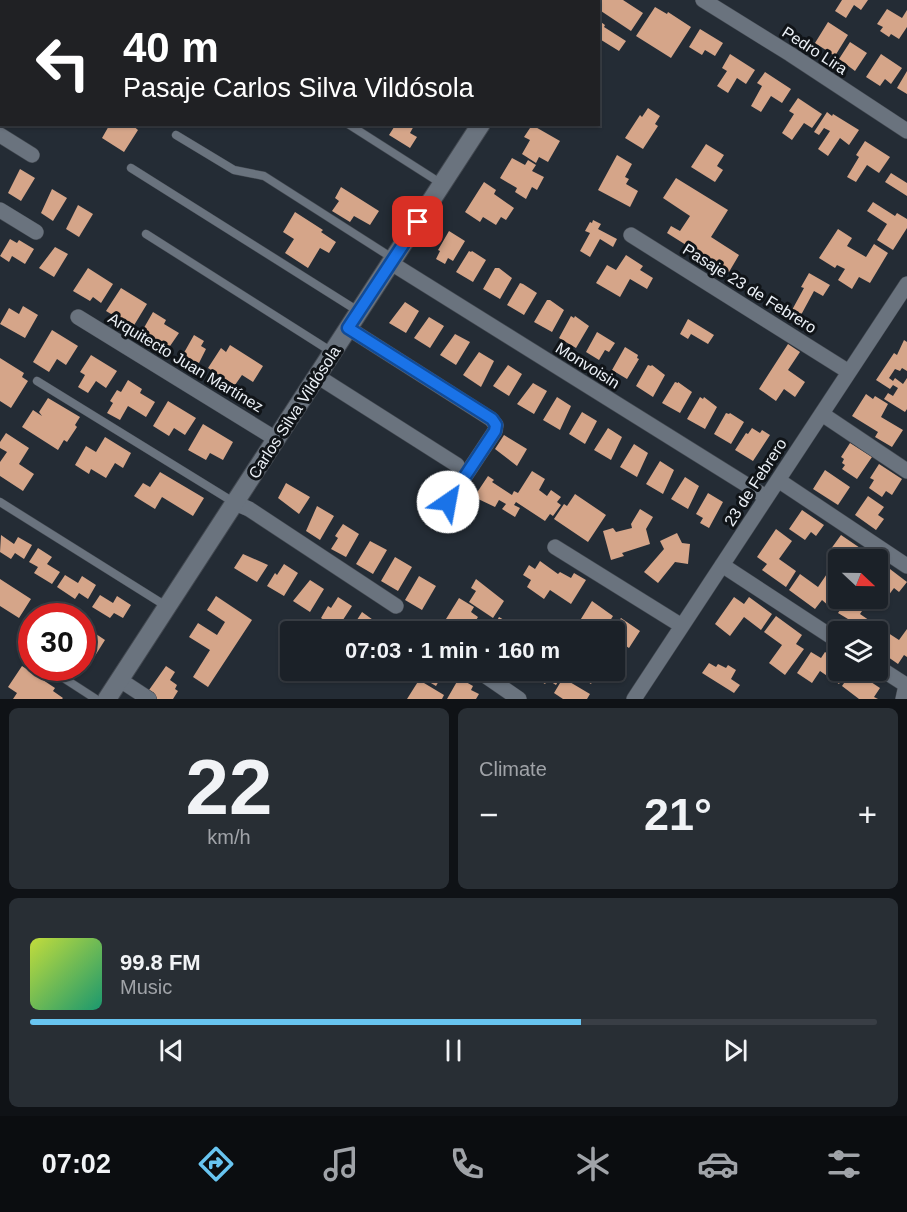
<!DOCTYPE html>
<meta charset="utf-8">
<style>
:root{--surface:#1b2128;--page:#282e34;--text:#f1f3f6;--muted:#a0a3a8;--line:#393e45;--accent:#68c4f0}
body{margin:0;font-family:Arial,sans-serif;background:var(--page);color:var(--text);height:100vh;display:flex;flex-direction:column;font-size:22px;white-space:nowrap}
*{box-sizing:border-box;margin:0}
p{font-size:20px;color:var(--muted)}
.icon{flex:none;width:33px;height:33px;fill:none;stroke:currentColor;stroke-width:2;stroke-linecap:round;stroke-linejoin:round}
.map{position:relative;height:699px;overflow:hidden}
.drawer{display:flex;flex-direction:column;gap:9px;padding:9px;background:#0f1216;flex:1}
.drawer>*{flex:none}
.hud{position:absolute;left:0px;top:0px;width:600px;height:126px;box-shadow:0 2px 4px #0004,0 0 0 2px var(--line);background:#202124;color:#fff;overflow:hidden}
.needle{width:39px;rotate:112deg}
.controls{position:absolute;left:828px;top:549px;display:grid;gap:12px}
.controls a{display:grid;place-items:center;width:60px;height:60px;border-radius:6px;background:var(--surface);box-shadow:0 2px 4px #0004,0 0 0 2px var(--line);font-size:30px}
.speed{position:absolute;left:18px;top:603px;display:flex;gap:12px;font-size:30px;font-weight:700;text-align:center}
.speed>*{display:grid;place-content:center;width:78px;height:78px;border-radius:50%;background:var(--surface);box-shadow:0 2px 4px #0004,0 0 0 2px var(--line);line-height:1}
.speed .limit{border:9px solid #d22;background:#fff;color:#111}
.pin{position:absolute;display:grid;place-items:center;width:51px;height:51px;color:#fff;margin:-26px;border-radius:12px;box-shadow:0 3px 9px #0006}
.me{position:absolute;width:66px;margin:-33px;rotate:33deg;stroke-linejoin:round;filter:drop-shadow(0 0 4px #0008)}
.turn{display:flex;align-items:center;gap:21px;height:126px;padding:0 24px;font-size:27px}
.turn .icon{width:78px;height:78px;stroke-width:2.5}
.turn b{display:block;font-size:42px;line-height:51px}
.big{font-size:45px;font-weight:700;line-height:1.1}
.drawer .widget{flex:1;display:flex;flex-direction:column;justify-content:center;gap:9px;min-width:0;padding:0 21px;border-radius:9px;background:var(--page)}
.drawer .dial{align-items:center;gap:0}
.dial b{font-size:78px;line-height:1}
.song{display:flex;align-items:center;gap:18px}
.cover{width:72px;height:72px;border-radius:9px;background:linear-gradient(135deg,hsl(70 70% 55%),hsl(160 70% 35%))}
.played{height:6px;border-radius:3px;background:linear-gradient(90deg,var(--accent) 65%,var(--line) 65%)}
.keys{display:flex;justify-content:space-around;direction:ltr}
.heat{display:flex;justify-content:space-between;align-items:center;font-size:33px;direction:ltr}
.drawer .tiles{flex:1;display:grid;gap:9px;grid-template-columns:1fr 1fr}
.widget:last-child{grid-column:span 2}
.trip{position:absolute;left:280px;top:621px;width:345px;height:60px;border-radius:6px;background:var(--surface);box-shadow:0 2px 4px #0004,0 0 0 2px var(--line);font-weight:700;line-height:60px;text-align:center}
.tabs{display:flex;height:96px;justify-content:space-around;align-items:center;background:#0b0d10;color:var(--muted)}
.tabs .icon{width:42px;height:42px}
.tabs .active{color:var(--accent)}
.tabs b{font-size:27px;color:var(--text)}
.map>svg:first-child{display:block}
</style>
<div class="map">
<svg width="907" height="699" viewBox="0 0 907 699">
<rect width="100%" height="100%" fill="#242c35"/>
<path fill="#d5a589" d="M599,0H623L643,13L631,31L598,9Z
M842,0H868L861,10L854,5L846,18L835,11Z
M655,7L667,14L668,12L691,27L671,58L636,36Z
M887,9L902,18L907,10V27L899,39L891,34L889,37L880,31L883,27L877,24Z
M598,20L605,25L604,27L626,41L619,51L598,38Z
M828,22L848,35L835,56L815,43Z
M700,29L723,43L715,56L705,50L702,55L689,47Z
M850,42L867,53L855,71L839,59Z
M730,54L755,70L746,84L737,78L728,93L717,86L727,71L722,68Z
M881,54L902,68L891,84L885,79L880,86L866,77Z
M907,71V94L897,88Z
M765,72L791,89L782,103L771,96L761,112L751,106L762,86L757,83Z
M798,98L822,114L812,128L804,123L792,140L782,133L794,114L789,111Z
M648,108L660,116L655,124L658,126L643,149L625,138L640,115L642,117Z
M827,112L832,116L833,114L859,130L849,145L840,138L828,156L818,149L830,131L824,128L819,135L814,132Z
M110,124H131L138,130L124,152L102,138Z
M396,124H415L410,133L417,137L410,148L389,135Z
M532,125L560,141L548,162L539,157L536,163L522,154L530,140L524,137Z
M865,141L890,157L879,173L867,165L856,182L847,177L859,157L856,155Z
M706,144L724,155L717,166L723,170L715,182L691,167Z
M617,155L632,164L625,177L629,179L626,184L638,191L630,207L598,190Z
M512,158L525,165L528,160L536,165L532,171L544,177L537,190L532,187L526,199L515,192L517,188L500,178Z
M20,169L35,178L21,201L8,193Z
M891,173L907,183V196L885,182Z
M676,178L728,210L711,237L739,255L729,272L667,233L671,226L680,231L690,216L663,198Z
M484,182L496,190L494,194L514,208L506,220L501,217L496,225L483,217L480,222L465,212Z
M341,187L379,211L370,225L354,216L350,222L332,211L339,201L335,198Z
M52,189L67,198L53,221L41,213Z
M873,202L895,216L897,213L907,219V228L893,250L877,240L887,224L867,211Z
M78,205L93,214L79,237L66,229Z
M295,212L323,230L321,232L336,242L329,253L320,248L308,268L285,253L294,239L283,232Z
M593,220L601,224L598,229L617,239L613,247L600,239L590,257L580,251L590,233L585,231L590,222L592,223Z
M838,229L852,238L847,246L866,257L874,244L888,253L870,283L859,277L852,289L838,280L845,269L837,265L835,268L819,258Z
M449,231L465,241L453,261L448,258L445,264L436,259L440,251L438,250Z
M10,239L17,243L19,240L34,249L25,264L12,256L9,262L0,256Z
M55,247L68,254L54,277L39,268Z
M469,251L471,252L472,251L486,260L473,282L456,272Z
M626,255L643,266L640,270L653,278L647,289L630,279L620,297L596,283L607,265L616,270Z
M88,268L113,284L101,303L93,297L90,301L73,291Z
M495,268H499L512,278L500,299L483,289Z
M809,273L830,285L823,296L814,291L801,315L792,310L804,288L801,287Z
M520,283L523,284L537,293L524,315L507,305Z
M121,288L147,304L133,327L106,311Z
M547,300H550L564,310L552,332L534,322Z
M405,302L419,311L406,333L389,323Z
M23,306L38,315L25,338L0,324L9,308L19,314Z
M153,312L166,320L164,324L179,333L168,349L141,333Z
M571,316L574,318L575,316L589,326L576,348L559,338Z
M429,317L444,326L430,348L414,338Z
M688,319L714,335L708,344L691,334L688,339L680,334Z
M52,330L78,346L66,365L57,359L49,372L33,362Z
M597,332L615,343L609,352L605,350L599,360L586,352Z
M455,334L470,342L456,365L440,355Z
M194,335L204,341L201,346L206,349L199,363L195,361L193,365L181,358Z
M904,340L907,342V371L902,368L900,371L895,369L889,378L893,381L895,378L903,384L907,378V409L905,412L884,399L888,393L893,396L898,388L893,385L890,389L876,380L894,353L897,355Z
M788,344L800,352L788,370L805,382L795,397L784,389L776,401L759,389Z
M230,345L263,366L253,382L242,375L235,385L208,368L221,348L226,352Z
M625,347L638,355L637,358L639,359L627,379L612,370Z
M479,352L494,361L481,387L463,375Z
M91,355L117,371L106,388L96,381L88,393L78,387L85,375L80,372Z
M0,358L24,373L22,377L28,381L11,408L0,401Z
M508,365L522,374L509,396L493,386Z
M648,365L651,366L652,365L665,375L653,397L636,386Z
M128,380L142,389L140,393L155,402L146,417L128,406L120,420L107,413L113,403L110,401L117,390L121,392Z
M675,382L678,383V382L692,392L680,413L662,403Z
M533,383L547,391L534,414L517,404Z
M866,394L873,399L875,396L888,404L881,417L903,430L892,447L875,437L878,432L852,416Z
M557,397L571,406L560,430L543,420Z
M700,397L703,399L704,397L717,407L705,429L687,419Z
M48,398L80,417L75,425L77,427L67,442L64,440L58,450L22,427L33,410L42,416L39,412Z
M168,401L196,418L185,435L174,428L169,436L153,426Z
M582,412L597,421L585,444L569,434Z
M726,413L729,414L730,413L744,422L731,444L714,434Z
M203,424L233,442L223,460L210,453L206,460L188,450Z
M608,428L622,437L611,460L594,450Z
M752,428L760,433L762,430L770,435L753,461L735,450L746,433L748,434Z
M6,433L29,448L19,464L34,474L23,491L0,476V462L7,452L0,448V442Z
M504,435L527,449L517,466L495,449Z
M105,437L131,453L123,468L115,463L106,478L91,469L89,474L75,465L86,446L96,452Z
M850,443L872,457L857,479L842,469L845,465L842,463L844,459L841,457Z
M634,444L648,453L637,477L620,467Z
M660,461L674,470L663,494L646,484Z
M879,464L902,479L892,495L886,491L882,497L869,488L874,480L870,478Z
M825,470L850,487L838,505L813,489Z
M532,471L545,479L539,490L547,496L551,490L561,497L557,502L561,505L553,516L550,514L545,521L516,502L514,505L520,508L515,517L502,509L506,504L499,500L495,507L474,497L488,476L494,480L492,482L512,495L514,491L518,493Z
M160,472L204,498L193,516L162,497L155,509L134,496L143,483L150,487Z
M685,477L699,486L688,509L671,499Z
M286,483L310,497L299,514L278,498Z
M708,493L723,502L709,528L700,523L703,518L696,514Z
M575,494L606,515L588,542L554,519L564,504L567,506Z
M868,496L884,507L878,515L884,519L876,530L855,515Z
M317,506L334,516L320,540L306,531Z
M640,509L653,517L646,529L650,544L622,553L624,556L611,560L603,531L613,528L616,532L632,528L631,524Z
M802,510L824,525L816,536L811,532L805,540L789,529Z
M343,524L359,534L346,557L331,549L338,538L335,536Z
M776,529L792,541L779,559L796,571L786,587L762,570L767,564L757,557Z
M677,533L682,543L690,544L688,564L675,562L658,583L644,572L664,549L660,541Z
M1,535L14,544L18,537L32,545L24,559L15,553L11,559L0,552Z
M841,535L863,550L856,560L850,557L848,560L838,561L828,553Z
M370,541L387,550L373,574L356,564Z
M38,548L52,557L47,564L60,572L52,584L34,573L38,567L29,562Z
M243,554L268,565L257,582L234,568Z
M395,557L412,567L398,591L381,581Z
M540,561L558,574L560,572L571,578L574,573L586,580L571,604L550,590L544,599L527,587L531,580L523,575L529,565L535,569Z
M284,564L298,573L284,596L267,586L275,573L277,575Z
M886,566L907,582L899,592L894,588L888,596L878,589V578Z
M831,568L838,574V592L829,606L822,600L815,609L789,590L800,574L818,587Z
M65,575L78,583L82,576L96,585L88,599L79,593L75,599L57,587Z
M419,576L436,586L422,610L405,600Z
M0,579L31,599L19,618L0,606Z
M476,579L504,601L493,618L469,602L476,591L471,588Z
M310,580L324,589L310,612L293,601Z
M100,595L113,603L117,596L131,605L123,618L114,613L110,618L92,607Z
M216,596L252,620L208,687L193,677L210,650L189,637L198,623L217,635L225,622L207,610Z
M338,597L352,606L337,629L321,618L328,606L331,608Z
M734,597L744,604L749,597L772,614L761,630L744,617L730,636L715,624Z
M459,598L474,607L471,612L478,617L469,632L446,619Z
M848,598H864L868,602L860,614L879,627L876,632H852L844,626L848,619L838,613Z
M592,601L613,616L603,632H582L576,627Z
M362,612L376,622L370,632H347L353,622L355,623Z
M776,616L802,635L796,644L804,649L785,675L769,663L782,645L764,632Z
M499,617L521,630L520,632H491Z
M621,618L640,631L629,648L615,639V632H608L614,622L617,624Z
M84,626L105,640L86,670L82,668V629Z
M882,629L899,640L907,629V657L904,655L898,664L878,650V635Z
M811,652L821,658L825,652L838,661V670H848L839,684L820,671L812,683L797,673Z
M709,663L716,667L718,664L726,668L728,665L736,670L731,679L740,685L734,693L702,673Z
M22,666L55,688L53,691L63,698L62,699H13L17,693L8,687Z
M166,666L175,672L170,680L177,685L175,689L178,691L173,699H152L154,693L149,690Z
M415,670H445L436,686L414,673Z
M535,670H564L556,685L548,680L545,684L532,676Z
M568,670H599L591,684Z
M853,670L880,688L874,697L878,699H859L842,686Z
M459,678L473,686L471,690L479,694L476,699H447Z
M563,678L590,694L587,699H563L554,693Z
M419,680L444,695L442,699H407Z"/>
<g fill="none" stroke-linecap="round" stroke-linejoin="round">
<g stroke="#434951" stroke-width="9">
<path id="lane" d="M336,0L339,2
M348,124L442,184
M176,135L234,170L264,176L394,259
M131,168L358,311
M146,234L332,352
M37,381L235,503
M0,502L166,606
M26,653L32,657
M48,668L96,699"/>
</g>
<g stroke="#434951" stroke-width="16">
<path id="street" d="M64,0L66,2
M703,0L790,54L907,131
M0,75L2,76
M0,135L32,155
M0,210L36,232
M631,235L849,372
M391,263L766,497
M78,317L276,439
M348,328L491,419L496,425L495,431L448,502
M317,376L457,465
M822,414L907,471
M778,480L907,566
M235,503L249,509L396,606
M555,547L682,626
M722,565L838,641
M878,667L906,685L903,699
M477,670L519,699
M120,680L149,699
M634,699L907,284"/>
</g>
<g stroke="#434951" stroke-width="20">
<path id="secondary" d="M561,2L562,0
M107,699L481,124"/>
</g>
<use href="#lane" stroke="#6a737e" stroke-width="8"/>
<use href="#street" stroke="#6a737e" stroke-width="15"/>
<use href="#secondary" stroke="#6a737e" stroke-width="18"/>
</g>
<g fill="none" stroke-linecap="round" stroke-linejoin="round">
<g stroke="#114b97" stroke-width="15">
<path id="route" d="M418,222L348,328L492,419L496,425L495,431L448,502"/>
</g>
<use href="#route" stroke="#1a73e8" stroke-width="10"/>
</g>
<g text-anchor="middle" stroke-width="6" stroke-linejoin="round" paint-order="stroke">
<g font-size="16" fill="#ecf1f7" stroke="#101418">
<text transform="translate(815 50) rotate(33)" y="6">Pedro Lira</text>
<text transform="translate(750 288) rotate(32)" y="6">Pasaje 23 de Febrero</text>
<text transform="translate(186 362) rotate(31)" y="6">Arquitecto Juan Martínez</text>
<text transform="translate(588 365) rotate(32)" y="6">Monvoisin</text>
<text transform="translate(294 412) rotate(-57)" y="6">Carlos Silva Vildósola</text>
<text transform="translate(755 482) rotate(-57)" y="6">23 de Febrero</text>
</g>
</g>
</svg>
<div class="controls">
<a><svg class="needle" viewBox="-14 -14 28 28"><path d="M0-13l5 13h-10z" fill="#e53935"/><path d="M0 13l5-13h-10z" fill="#a0a3a8"/></svg></a>
<a><svg class="icon" aria-label="layers" viewBox="0 0 24 24"><path d="M12 4l9 5-9 5-9-5zM3 14l9 5 9-5"/></svg></a>
</div>
<div class="speed"><div class="limit">30</div></div>
<div class="pin" style="left:418px;top:222px;background:#d93025"><svg class="icon" aria-label="arrive" viewBox="0 0 24 24"><path d="M6 21V4h12l-3 4 3 4H6"/></svg></div>
<svg class="me" style="left:448px;top:502px" viewBox="-20 -20 40 40"><circle r="19" fill="#fff"/><path d="M0-13L10 11 0 6-10 11z" fill="#1a73e8"/></svg>
<div class="trip">07:03 · 1 min · 160 m</div>
<div class="hud">
<div class="turn"><svg class="icon" aria-label="left" viewBox="0 0 24 24"><path d="M17 20v-9H6M10 6l-5 5 5 5"/></svg><div><b>40 m</b>Pasaje Carlos Silva Vildósola</div></div>
</div>
</div>
<section class="drawer">
<div class="tiles">
<div class="widget dial"><b>22</b><p>km/h</p></div>
<div class="widget"><p>Climate</p>
<div class="heat"><a>−</a><b class="big">21°</b><a>+</a></div>
</div>
<div class="widget">
<div class="song"><i class="cover"></i><div><b>99.8 FM</b><p>Music</p></div></div>
<div class="played"></div>
<div class="keys"><svg class="icon" aria-label="previous" viewBox="0 0 24 24"><path d="M18 5L8 12l10 7zM5 5v14"/></svg><svg class="icon" aria-label="pause" viewBox="0 0 24 24"><path d="M8 5v14M16 5v14"/></svg><svg class="icon" aria-label="next" viewBox="0 0 24 24"><path d="M6 5l10 7-10 7zM19 5v14"/></svg></div>
</div>
</div>
</section>
<nav class="tabs">
<b>07:02</b>
<svg class="icon active" aria-label="directions" viewBox="0 0 24 24"><path d="M12 3l9 9-9 9-9-9zM9 14v-3h6M13 9l2 2-2 2"/></svg>
<svg class="icon" aria-label="music" viewBox="0 0 24 24"><path d="M9 18V5l10-2v13"/><circle cx="6" cy="18" r="3"/><circle cx="16" cy="16" r="3"/></svg>
<svg class="icon" aria-label="phone" viewBox="0 0 24 24"><path d="M5 4h4l2 5-3 2q2 4 5 5l2-3 5 2v4C11 20 4 13 5 4z"/></svg>
<svg class="icon" aria-label="climate" viewBox="0 0 24 24"><path d="M12 3v18M4 7l16 10M4 17L20 7"/></svg>
<svg class="icon" aria-label="car" viewBox="0 0 24 24"><path d="M5 17H2v-5l4-1 3-4h7l3 4 3 1v5h-3M9 17h6M6 11h13"/><circle cx="7" cy="17" r="2"/><circle cx="17" cy="17" r="2"/></svg>
<svg class="icon" aria-label="filters" viewBox="0 0 24 24"><path d="M4 7h16M4 17h16"/><circle cx="9" cy="7" r="2"/><circle cx="15" cy="17" r="2"/></svg>
</nav>
